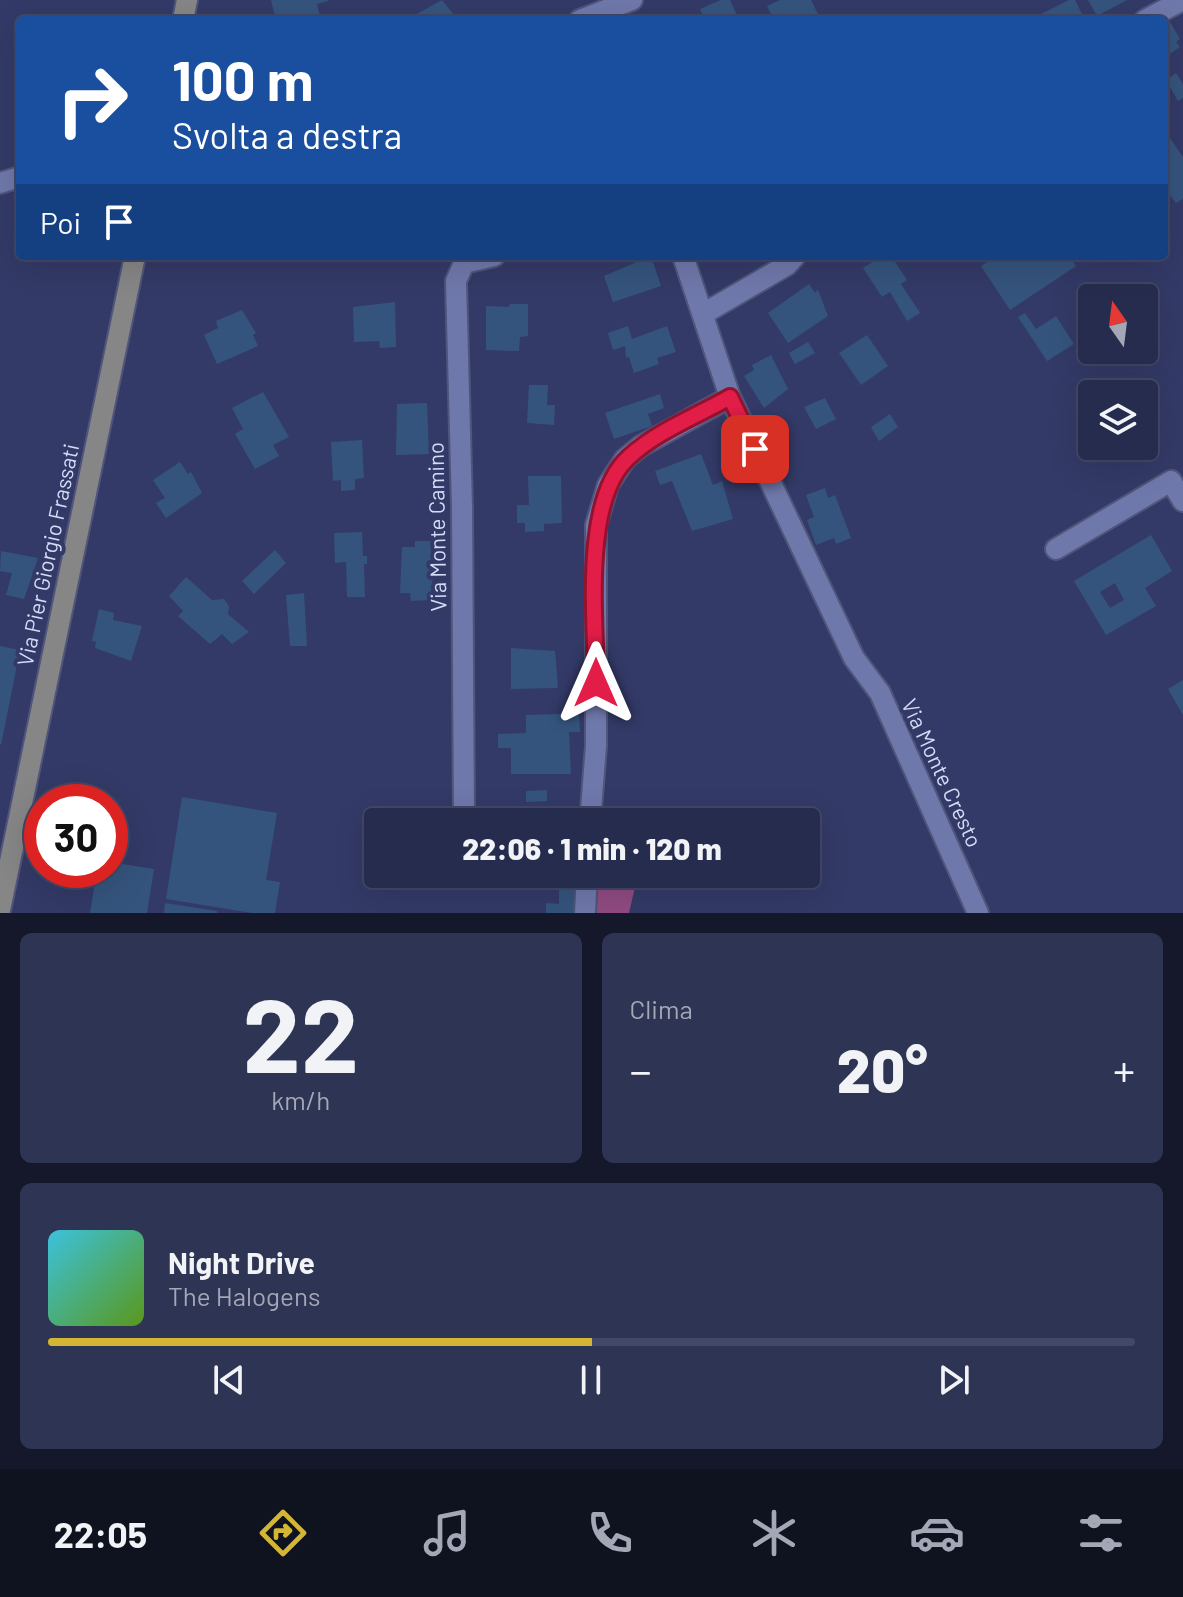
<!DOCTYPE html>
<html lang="it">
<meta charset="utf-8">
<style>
:root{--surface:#262c4d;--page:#2e3454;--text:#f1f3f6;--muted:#a4a7b6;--line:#424865;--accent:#d4b635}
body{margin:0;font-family:Barlow,sans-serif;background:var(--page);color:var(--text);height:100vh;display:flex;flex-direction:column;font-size:30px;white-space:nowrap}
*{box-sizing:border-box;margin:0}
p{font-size:26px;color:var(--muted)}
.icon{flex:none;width:44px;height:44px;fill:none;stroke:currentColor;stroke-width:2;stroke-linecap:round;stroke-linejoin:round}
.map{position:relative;height:913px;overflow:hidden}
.details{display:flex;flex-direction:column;gap:20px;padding:20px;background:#15182a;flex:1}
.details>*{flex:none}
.hud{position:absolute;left:16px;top:16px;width:1152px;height:244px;border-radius:8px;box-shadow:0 8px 32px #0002,0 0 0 2px var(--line);background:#1a4fa0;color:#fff;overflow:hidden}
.needle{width:52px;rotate:346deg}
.fabs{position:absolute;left:1078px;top:284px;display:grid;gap:16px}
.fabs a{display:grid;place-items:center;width:80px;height:80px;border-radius:8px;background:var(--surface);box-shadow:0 8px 32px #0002,0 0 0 2px var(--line);font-size:40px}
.speed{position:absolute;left:24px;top:784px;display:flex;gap:16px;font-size:40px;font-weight:700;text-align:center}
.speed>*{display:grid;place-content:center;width:104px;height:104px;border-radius:50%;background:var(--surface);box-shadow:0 8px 32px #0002,0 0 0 2px var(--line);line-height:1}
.speed .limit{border:12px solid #d22;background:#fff;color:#111}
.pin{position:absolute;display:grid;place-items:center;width:68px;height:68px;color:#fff;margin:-34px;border-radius:16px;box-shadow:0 4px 12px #0006}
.me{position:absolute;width:88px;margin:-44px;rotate:0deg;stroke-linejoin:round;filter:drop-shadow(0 0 6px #0008)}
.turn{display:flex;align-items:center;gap:28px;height:168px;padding:0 24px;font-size:36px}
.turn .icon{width:104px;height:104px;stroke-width:2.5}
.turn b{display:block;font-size:56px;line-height:68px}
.then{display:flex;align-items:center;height:76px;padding:0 24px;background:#0003;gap:16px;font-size:30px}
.big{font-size:60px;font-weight:800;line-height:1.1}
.details .tile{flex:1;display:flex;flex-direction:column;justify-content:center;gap:12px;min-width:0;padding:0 28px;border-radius:12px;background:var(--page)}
.details .dial{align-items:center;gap:0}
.dial b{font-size:104px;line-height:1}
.song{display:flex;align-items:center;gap:24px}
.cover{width:96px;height:96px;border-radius:12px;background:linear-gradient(135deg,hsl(190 70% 55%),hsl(90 70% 35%))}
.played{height:8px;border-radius:4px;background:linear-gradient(90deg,var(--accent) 50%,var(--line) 50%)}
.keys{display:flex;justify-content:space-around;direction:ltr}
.heat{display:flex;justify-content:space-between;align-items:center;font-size:44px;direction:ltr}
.details .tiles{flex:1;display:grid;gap:20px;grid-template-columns:1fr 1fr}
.tile:last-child{grid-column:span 2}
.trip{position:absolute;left:364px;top:808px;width:456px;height:80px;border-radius:8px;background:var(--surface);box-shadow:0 8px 32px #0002,0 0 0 2px var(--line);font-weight:800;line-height:80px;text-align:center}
.dock{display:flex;height:128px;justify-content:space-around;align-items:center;background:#0f121f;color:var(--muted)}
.dock .icon{width:56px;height:56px}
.dock .selected{color:var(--accent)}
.dock b{font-size:36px;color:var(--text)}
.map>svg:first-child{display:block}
</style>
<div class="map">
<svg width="1183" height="913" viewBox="0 0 1183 913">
<rect width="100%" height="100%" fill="#333a67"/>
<path fill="#904b82" d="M597,874H638L629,913H595Z"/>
<path fill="#35547d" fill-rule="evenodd" d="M271,0H328V1L317,4L321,20H276Z
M442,0L458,20H418L415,15Z
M721,0H730L739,20H705L700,9Z
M780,0H811L821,20H774L767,6Z
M1069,0H1075L1085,20H1029Z
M1088,0H1127L1097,16Z
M1166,15L1180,39L1176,42L1180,47L1164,58Z
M1176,73L1183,84V98L1178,101L1166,80Z
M1170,138L1183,157V199L1176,203L1169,194L1164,198V142Z
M651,256L661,286L613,302L604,276Z
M882,256H891L907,280L901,284L920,313L907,321L890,292L882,297L863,268Z
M996,256H1069L1076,266L1010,310L981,266Z
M809,284L815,293L818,290L828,316L788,343L768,313Z
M395,302L396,347L380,348L379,341L354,342L353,307Z
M510,304H528V336L520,337L519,351L486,350V306L509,307Z
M242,310L256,333L253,335L258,346L217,364L204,335L218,328L216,321Z
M1025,313L1036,329L1056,316L1074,344L1047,361L1018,317Z
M628,326L632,339L667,326L676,352L657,358L659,364L634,373L629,357L626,358L625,346L613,350L608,333Z
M867,335L888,366L861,385L839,353Z
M808,342L815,353L795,364L789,353Z
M771,355L788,389L764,408L744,376L754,370L752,365Z
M529,385H548L547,405H555L554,425L527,423Z
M263,392L289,437L273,445L279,456L255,469L235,434L243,429L232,408Z
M660,394L664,408L648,414L652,426L614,439L605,413Z
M825,398L836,419L816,429L804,407Z
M427,403L429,454L396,455L397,404Z
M890,414L898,427L879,441L871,427Z
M362,440L364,478L355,479V490L341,491V480L333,481L331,442Z
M701,454L713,485L722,481L733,519L692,531L672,481L660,485L655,471Z
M180,462L188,474L191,472L202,493L166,518L156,503L165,498L153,480Z
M528,476H561L562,523L544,524V531L525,532V523H517V505H529Z
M825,488L828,498L835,495L851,538L836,544L834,538L816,545L807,520L814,517L806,495Z
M362,532L363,556H367V564H364L365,597H347L346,562L335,563L334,533Z
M1151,535L1172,571L1145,588L1156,606L1106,635L1074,581ZM1115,583L1124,600L1110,608L1100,592Z
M415,541H431L433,600L411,601L410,593H400L402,547H415Z
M275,550L286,563L254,594L242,581Z
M1,551L38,558L24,599L6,595L12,573L0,571Z
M186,577L212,600L224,599L229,606L228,614L249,632L232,644L222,634L210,644L178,616L183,611L169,596Z
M304,593L307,646H290L286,595Z
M99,609L114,613L113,620L142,626L131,661L95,648L96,642L92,641Z
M0,646L20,650L1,745L0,744Z
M511,648L555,651L558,688L511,689Z
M1183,680V715L1168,689Z
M558,714L579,715L580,732H569L571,774H511V748H498V734L526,733V715Z
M547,790V801L526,802V791Z
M182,797L277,813L266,880L280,882L275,913H252L166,899Z
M546,806V822H510V807Z
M110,862L154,869L147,913H90L97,870H110Z
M559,884H579L578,913H546V903L559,904Z
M165,903L217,911V913H164Z"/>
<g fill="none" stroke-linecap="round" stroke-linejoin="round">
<g stroke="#4f557b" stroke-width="24">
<path id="street" d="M580,20L632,0
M1145,20L1183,0
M0,183L20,177
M683,256L730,397L854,658L880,693L978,913
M703,314L787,265L795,256
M1056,549L1171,481L1183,501
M464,822L462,507L456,281L464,263L494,256
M590,822L596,746V525L608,485L625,459L641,446L730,397
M585,913L587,874"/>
</g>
<g stroke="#4f557b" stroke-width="24">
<path id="secondary" d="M183,20L187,0
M0,910L135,256"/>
</g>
<use href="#street" stroke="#6f78aa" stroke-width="20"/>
<use href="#secondary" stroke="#878686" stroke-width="20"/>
</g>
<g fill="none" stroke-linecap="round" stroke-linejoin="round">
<g stroke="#92132f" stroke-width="20">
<path id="route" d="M596,683C596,622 581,500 629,457C657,431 697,416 730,397L755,449"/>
</g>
<use href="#route" stroke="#e11d48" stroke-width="14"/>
</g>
<g text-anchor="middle" stroke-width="8" stroke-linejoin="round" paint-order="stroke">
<g font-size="22" fill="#d5dcf8" stroke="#333a67">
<text transform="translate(437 527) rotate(-91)" y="8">Via Monte Camino</text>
<text transform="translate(48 555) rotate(-78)" y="8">Via Pier Giorgio Frassati</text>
<text transform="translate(942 773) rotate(65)" y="8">Via Monte Cresto</text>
</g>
</g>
</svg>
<div class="fabs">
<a><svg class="needle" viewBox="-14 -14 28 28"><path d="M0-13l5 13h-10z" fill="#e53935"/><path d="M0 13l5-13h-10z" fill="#a4a7b6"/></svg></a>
<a><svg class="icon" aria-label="layers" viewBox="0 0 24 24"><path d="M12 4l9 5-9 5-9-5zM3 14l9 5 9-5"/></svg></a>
</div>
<div class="speed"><div class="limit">30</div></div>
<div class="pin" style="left:755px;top:449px;background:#d93025"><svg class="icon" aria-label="arrive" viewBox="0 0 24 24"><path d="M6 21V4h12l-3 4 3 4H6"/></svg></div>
<svg class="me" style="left:596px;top:683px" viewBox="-20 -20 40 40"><path d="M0-17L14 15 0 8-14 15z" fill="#e11d48" stroke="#fff" stroke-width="4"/></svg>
<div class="trip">22:06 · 1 min · 120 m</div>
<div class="hud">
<div class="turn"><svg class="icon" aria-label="right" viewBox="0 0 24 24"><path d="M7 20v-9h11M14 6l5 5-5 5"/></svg><div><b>100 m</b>Svolta a destra</div></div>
<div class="then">Poi<svg class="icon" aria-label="arrive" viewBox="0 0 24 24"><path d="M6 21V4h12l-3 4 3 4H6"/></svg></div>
</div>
</div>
<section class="details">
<div class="tiles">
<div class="tile dial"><b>22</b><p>km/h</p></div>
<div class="tile"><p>Clima</p>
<div class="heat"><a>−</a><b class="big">20°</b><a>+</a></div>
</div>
<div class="tile">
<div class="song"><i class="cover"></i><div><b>Night Drive</b><p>The Halogens</p></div></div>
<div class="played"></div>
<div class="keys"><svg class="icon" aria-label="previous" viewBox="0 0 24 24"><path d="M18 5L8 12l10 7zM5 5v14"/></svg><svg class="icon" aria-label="pause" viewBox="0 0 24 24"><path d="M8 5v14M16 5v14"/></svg><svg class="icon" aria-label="next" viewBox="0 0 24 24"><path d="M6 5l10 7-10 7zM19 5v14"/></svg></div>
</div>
</div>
</section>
<nav class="dock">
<b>22:05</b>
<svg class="icon selected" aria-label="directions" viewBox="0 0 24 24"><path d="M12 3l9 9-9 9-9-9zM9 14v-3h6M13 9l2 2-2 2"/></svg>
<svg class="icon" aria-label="music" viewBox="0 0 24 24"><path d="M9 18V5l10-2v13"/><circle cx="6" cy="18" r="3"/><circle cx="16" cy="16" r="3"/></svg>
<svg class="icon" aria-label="phone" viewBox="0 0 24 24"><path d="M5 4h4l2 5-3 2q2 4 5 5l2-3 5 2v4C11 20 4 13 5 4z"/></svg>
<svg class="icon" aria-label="climate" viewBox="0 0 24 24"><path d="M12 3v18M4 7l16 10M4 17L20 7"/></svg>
<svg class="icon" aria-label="car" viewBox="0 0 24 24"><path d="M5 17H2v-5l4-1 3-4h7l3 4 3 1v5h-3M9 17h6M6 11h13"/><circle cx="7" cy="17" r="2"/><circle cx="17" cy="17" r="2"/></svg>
<svg class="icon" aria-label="filters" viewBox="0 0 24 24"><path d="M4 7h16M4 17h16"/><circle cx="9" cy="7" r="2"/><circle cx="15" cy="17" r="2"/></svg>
</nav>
